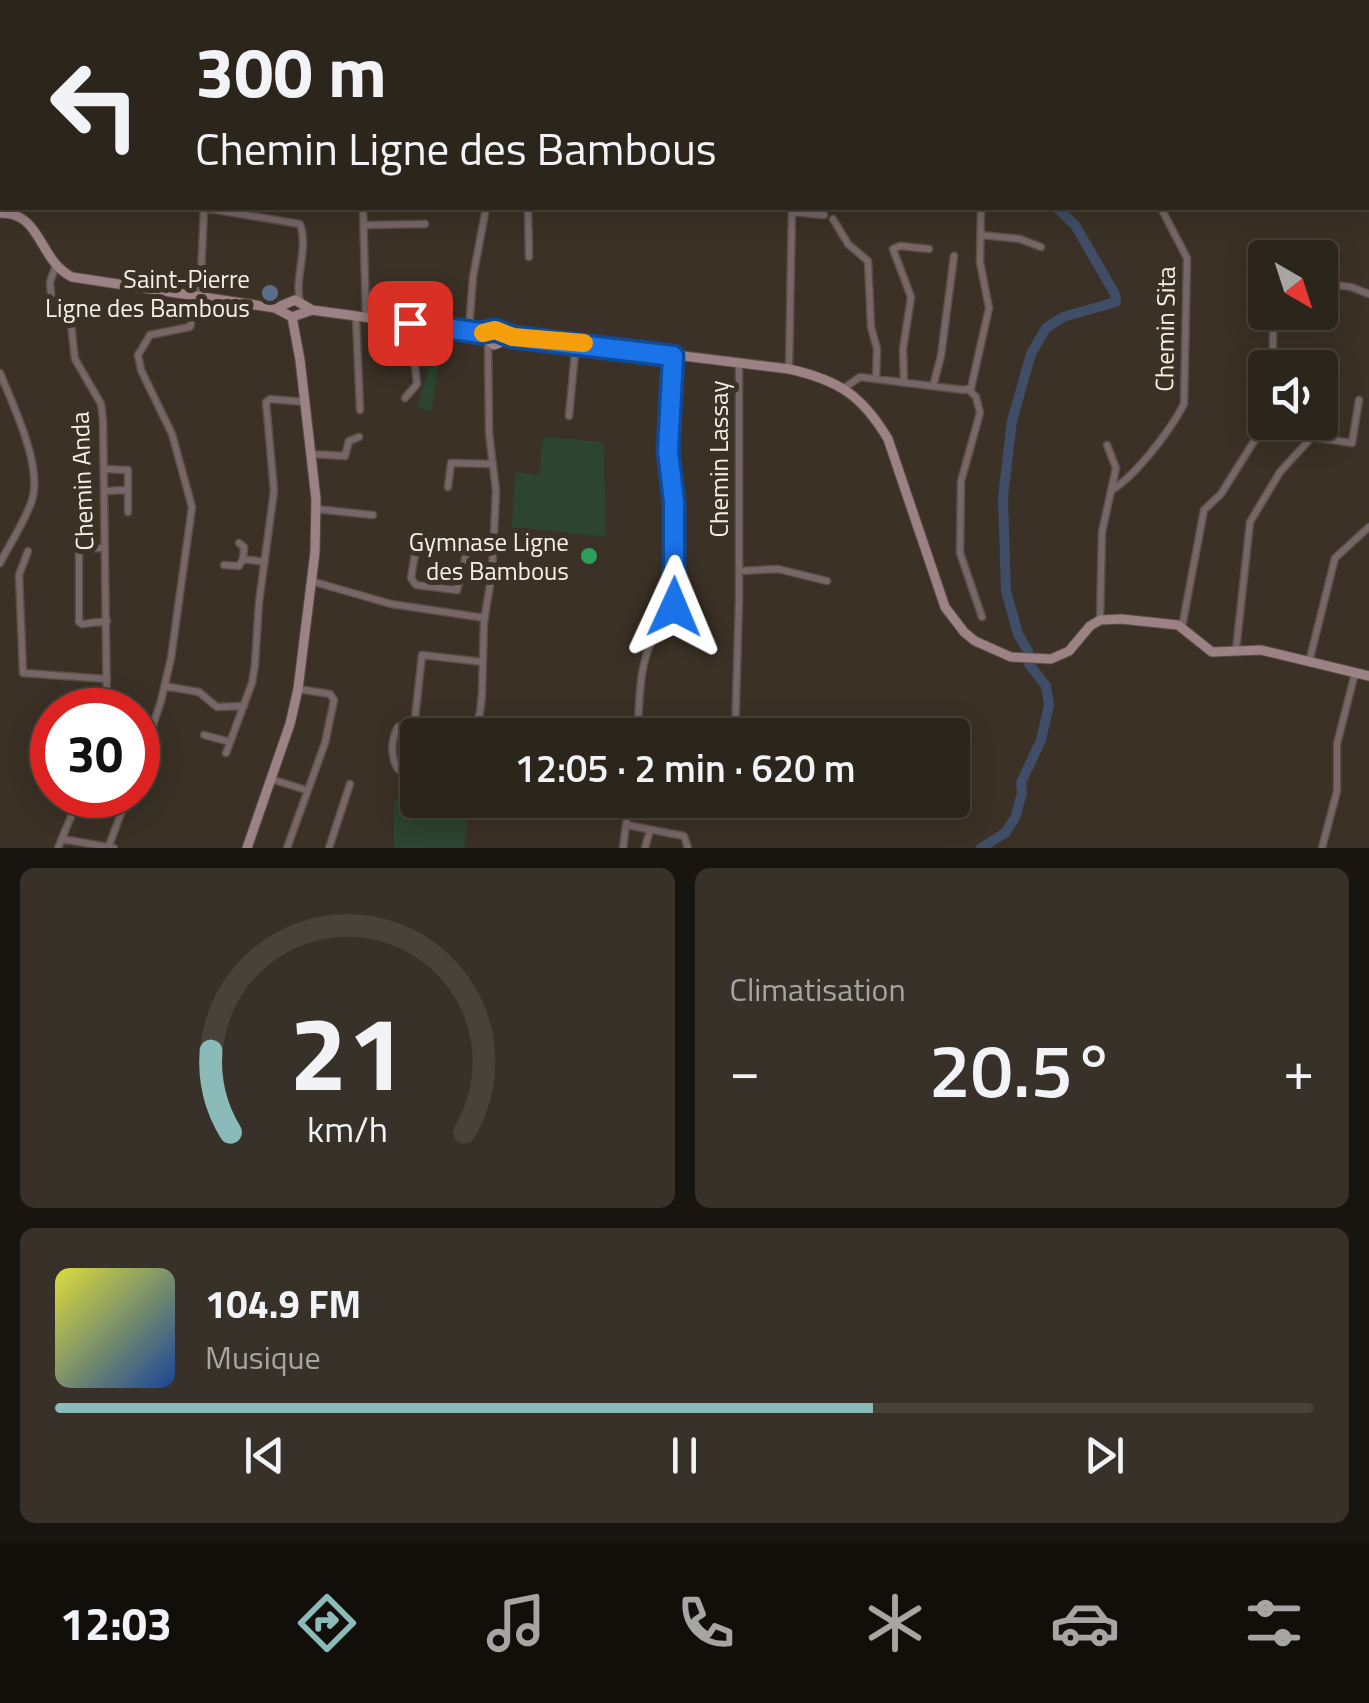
<!DOCTYPE html>
<html lang="fr">
<meta charset="utf-8">
<style>
:root{--surface:#2c251c;--page:#383129;--text:#f1f3f6;--muted:#a6a5a3;--line:#48423b;--accent:#8bbbb9}
body{margin:0;font-family:"Titillium Web",sans-serif;background:var(--page);color:var(--text);height:100vh;display:flex;flex-direction:column;font-size:38px;white-space:nowrap}
*{box-sizing:border-box;margin:0}
p{font-size:32px;color:var(--muted)}
.icon{flex:none;width:55px;height:55px;fill:none;stroke:currentColor;stroke-width:2;stroke-linecap:round;stroke-linejoin:round}
.map{position:relative;height:848px;overflow:hidden}
.sheet{display:flex;flex-direction:column;gap:20px;padding:20px;background:#18140f;flex:1}
.sheet>*{flex:none}
.top-card{position:absolute;left:0px;top:0px;width:1370px;height:210px;box-shadow:0 5px 25px #0003,0 0 0 2px var(--line);background:#2c251c;color:var(--text);overflow:hidden}
.needle{width:65px;rotate:141deg}
.tools{position:absolute;left:1248px;top:240px;display:grid;gap:20px}
.tools a{display:grid;place-items:center;width:90px;height:90px;border-radius:10px;background:var(--surface);box-shadow:0 5px 25px #0003,0 0 0 2px var(--line);font-size:50px}
.speed{position:absolute;left:30px;top:688px;display:flex;gap:20px;font-size:50px;font-weight:700;text-align:center}
.speed>*{display:grid;place-content:center;width:130px;height:130px;border-radius:50%;background:var(--surface);box-shadow:0 5px 25px #0003,0 0 0 2px var(--line);line-height:1}
.speed .limit{border:15px solid #d22;background:#fff;color:#111}
.pin{position:absolute;display:grid;place-items:center;width:85px;height:85px;color:#fff;margin:-42px;border-radius:20px;box-shadow:0 5px 15px #0006}
.me{position:absolute;width:110px;margin:-55px;rotate:1deg;stroke-linejoin:round;filter:drop-shadow(0 0 8px #0008)}
.turn{display:flex;align-items:center;gap:35px;height:210px;padding:0 30px;font-size:45px}
.turn .icon{width:130px;height:130px;stroke-width:2.5}
.turn b{display:block;font-size:70px;line-height:85px}
.big{font-size:75px;font-weight:600;line-height:1.1}
.sheet .widget{flex:1;display:flex;flex-direction:column;justify-content:center;gap:15px;min-width:0;padding:0 35px;border-radius:15px;background:var(--page)}
.sheet .dial{align-items:center;gap:0}
.dial svg{height:260px;overflow:visible;fill:none;stroke:var(--line);stroke-width:7;stroke-linecap:round;text-anchor:middle}
.dial text{fill:var(--text);stroke:none}
.song{display:flex;align-items:center;gap:30px}
.cover{width:120px;height:120px;border-radius:15px;background:linear-gradient(135deg,hsl(60 70% 55%),hsl(220 70% 35%))}
.played{height:10px;border-radius:5px;background:linear-gradient(90deg,var(--accent) 65%,var(--line) 65%)}
.keys{display:flex;justify-content:space-around;direction:ltr}
.heat{display:flex;justify-content:space-between;align-items:center;font-size:55px;direction:ltr}
.sheet .tiles{flex:1;display:grid;gap:20px;grid-template-columns:1fr 1fr}
.widget:last-child{grid-column:span 2}
.trip{position:absolute;left:400px;top:718px;width:570px;height:100px;border-radius:10px;background:var(--surface);box-shadow:0 5px 25px #0003,0 0 0 2px var(--line);font-weight:600;line-height:100px;text-align:center}
.tabs{display:flex;height:160px;justify-content:space-around;align-items:center;background:#120f0b;color:var(--muted)}
.tabs .icon{width:70px;height:70px}
.tabs .active{color:var(--accent)}
.tabs b{font-size:45px;color:var(--text)}
.map>svg:first-child{display:block}
</style>
<div class="map">
<svg width="1369" height="848" viewBox="0 0 1369 848">
<rect width="100%" height="100%" fill="#3b3126"/>
<path fill="#2c4431" d="M429,341L442,344L432,411L417,408L428,370Z
M543,437L604,442L606,537L512,527L515,472L539,475Z
M407,799L467,807L465,848H394V801Z"/>
<g fill="none" stroke-linecap="round" stroke-linejoin="round">
<path stroke="#3f4d67" stroke-width="10" d="M1015,2L1016,0
M981,848L1005,833L1015,818L1022,793L1021,783L1041,740L1049,705L1046,686L1029,664L1028,651L1018,634L1006,591L1003,497L1012,421L1031,354L1046,328L1063,317L1116,302L1115,294L1075,225L1057,208"/>
<g stroke="#594f45" stroke-width="9">
<path id="street" d="M339,0V2
M463,0L464,2
M778,0L779,2
M919,0V2
M962,0L963,2
M213,2V0
M363,208L366,317
M528,208L529,257
M792,212L824,215
M833,219L848,244L868,261L871,327L877,349L876,379
M365,225L425,224
M981,235L1020,239L1041,247
M55,268L50,282L52,307L71,324L75,359L101,404L103,420L107,710
M1320,283L1351,287L1369,294
M200,297L204,208L300,224C309,248 294,277 300,302
M356,317L360,410
M469,330L473,277L486,208
M1273,368V312
M789,369L792,208
M0,373C13,405 43,467 32,500C25,522 10,543 0,563
M904,383L903,349L911,297L893,249L900,246L929,249
M933,386L941,356L954,256
M844,388L860,377L964,390L971,388L989,308L980,262L981,208
M969,390L976,397L980,413L961,481L960,553L982,617
M405,398L417,384L410,323
M569,416L576,342
M311,454L345,456L349,441L359,437
M104,469L128,470V512
M448,487L451,463L493,464
M1112,490C1137,474 1170,431 1184,404L1187,258L1161,208
M105,491L127,490
M316,509L373,515
M239,543L244,547L243,559L265,562
M469,544L457,590L416,585L411,578L417,542L425,537L469,544L491,543
M105,548H79V622L82,624L107,621
M28,551L19,575L23,673L107,679
M224,565L239,566L243,559
M739,571L778,569L827,581
M311,581L391,604L485,618
M1100,620L1102,532L1116,468L1107,445
M1182,627L1204,510L1221,494L1266,422
M1236,650L1250,522L1280,472L1312,437L1352,443L1359,400
M1309,662L1335,558L1369,527
M164,686L199,692L217,707L244,706
M414,727L422,655L483,662
M474,727L480,713L482,694L484,621L492,573L496,491L489,433L488,342
M471,729L480,726L487,735
M204,735L230,742
M637,735C640,705 638,668 652,641C660,625 672,619 674,600V498L668,451L673,355
M735,735L739,600V364
M226,753L252,683L255,664L259,602L274,491L266,402L270,399L305,402
M418,770L398,769C390,757 391,739 398,727L470,732
M138,771L161,701L171,658L192,507L172,434L141,370L138,355L150,335L190,327L196,297
M271,779L306,790
M472,801V800
M629,801L703,812
M627,825L684,836L688,848
M62,839L114,848
M58,848L80,795
M108,848L128,795
M287,848L325,743L334,700L330,694L298,689
M329,848L350,784
M623,848L629,801
M645,848L650,830
M1322,848L1337,791V744L1355,673"/>
</g>
<g stroke="#594f45" stroke-width="11">
<path id="secondary" d="M0,213C42,212 38,260 72,277L275,308L292,317L312,310
M278,307L295,300L312,310L480,333L495,330L513,337
M480,333L494,345L513,337H530L789,369C838,380 862,395 888,439L945,607L964,632L975,641L1011,657L1051,659L1069,651L1090,626L1100,620L1121,619L1178,625L1212,652L1261,650L1369,676
M247,848L290,724L298,689L315,552L316,499L300,360L292,317"/>
</g>
<use href="#street" stroke="#776667" stroke-width="6"/>
<use href="#secondary" stroke="#9c8284" stroke-width="9"/>
</g>
<g fill="none" stroke-linecap="round" stroke-linejoin="round">
<g stroke="#114b97" stroke-width="25">
<path id="route" d="M410,323L480,333L495,330L513,337L673,356L668,451L674,502V607"/>
</g>
<use href="#route" stroke="#1a73e8" stroke-width="18"/>
<path stroke="#f59e0b" stroke-width="18" d="M483,333L495,330L513,337L584,343"/>
</g>
<circle fill="#5c6f8a" stroke="#3b3126" stroke-width="4" cx="270" cy="293" r="10"/>
<circle fill="#2e9e5b" stroke="#3b3126" stroke-width="4" cx="589" cy="556" r="10"/>
<g text-anchor="middle" stroke-width="10" stroke-linejoin="round" paint-order="stroke">
<g font-size="25" fill="#f5efe8" stroke="#3b3126" text-anchor="end">
<text x="250" y="288">Saint-Pierre<tspan x="250" dy="29">Ligne des Bambous</tspan></text>
<text x="569" y="551">Gymnase Ligne<tspan x="569" dy="29">des Bambous</tspan></text>
</g>
<g font-size="25" fill="#f5efe8" stroke="#3b3126">
<text transform="translate(1165 329) rotate(-89)" y="9">Chemin Sita</text>
<text transform="translate(719 459) rotate(-90)" y="9">Chemin Lassay</text>
<text transform="translate(82 481) rotate(-92)" y="9">Chemin Anda</text>
</g>
</g>
</svg>
<div class="tools">
<a><svg class="needle" viewBox="-14 -14 28 28"><path d="M0-13l5 13h-10z" fill="#e53935"/><path d="M0 13l5-13h-10z" fill="#a6a5a3"/></svg></a>
<a><svg class="icon" aria-label="sound" viewBox="0 0 24 24"><path d="M4 9h4l5-4v14l-5-4H4zM17 9q2 3 0 6"/></svg></a>
</div>
<div class="speed"><div class="limit">30</div></div>
<div class="pin" style="left:410px;top:323px;background:#d93025"><svg class="icon" aria-label="arrive" viewBox="0 0 24 24"><path d="M6 21V4h12l-3 4 3 4H6"/></svg></div>
<svg class="me" style="left:674px;top:607px" viewBox="-20 -20 40 40"><path d="M0-17L14 15 0 8-14 15z" fill="#1a73e8" stroke="#fff" stroke-width="4"/></svg>
<div class="trip">12:05 · 2 min · 620 m</div>
<div class="top-card">
<div class="turn"><svg class="icon" aria-label="left" viewBox="0 0 24 24"><path d="M17 20v-9H6M10 6l-5 5 5 5"/></svg><div><b>300 m</b>Chemin Ligne des Bambous</div></div>
</div>
</div>
<section class="sheet">
<div class="tiles">
<div class="widget dial"><svg viewBox="0 0 100 80">
<path d="M14 69A42 42 0 1 1 86 69"/>
<path d="M14 69A42 42 0 0 1 8 44" stroke="#8bbbb9"/>
<text x="50" y="56" font-size="32" font-weight="700">21</text>
<text x="50" y="72" font-size="11">km/h</text>
</svg></div>
<div class="widget"><p>Climatisation</p>
<div class="heat"><a>−</a><b class="big">20.5°</b><a>+</a></div>
</div>
<div class="widget">
<div class="song"><i class="cover"></i><div><b>104.9 FM</b><p>Musique</p></div></div>
<div class="played"></div>
<div class="keys"><svg class="icon" aria-label="previous" viewBox="0 0 24 24"><path d="M18 5L8 12l10 7zM5 5v14"/></svg><svg class="icon" aria-label="pause" viewBox="0 0 24 24"><path d="M8 5v14M16 5v14"/></svg><svg class="icon" aria-label="next" viewBox="0 0 24 24"><path d="M6 5l10 7-10 7zM19 5v14"/></svg></div>
</div>
</div>
</section>
<nav class="tabs">
<b>12:03</b>
<svg class="icon active" aria-label="directions" viewBox="0 0 24 24"><path d="M12 3l9 9-9 9-9-9zM9 14v-3h6M13 9l2 2-2 2"/></svg>
<svg class="icon" aria-label="music" viewBox="0 0 24 24"><path d="M9 18V5l10-2v13"/><circle cx="6" cy="18" r="3"/><circle cx="16" cy="16" r="3"/></svg>
<svg class="icon" aria-label="phone" viewBox="0 0 24 24"><path d="M5 4h4l2 5-3 2q2 4 5 5l2-3 5 2v4C11 20 4 13 5 4z"/></svg>
<svg class="icon" aria-label="climate" viewBox="0 0 24 24"><path d="M12 3v18M4 7l16 10M4 17L20 7"/></svg>
<svg class="icon" aria-label="car" viewBox="0 0 24 24"><path d="M5 17H2v-5l4-1 3-4h7l3 4 3 1v5h-3M9 17h6M6 11h13"/><circle cx="7" cy="17" r="2"/><circle cx="17" cy="17" r="2"/></svg>
<svg class="icon" aria-label="filters" viewBox="0 0 24 24"><path d="M4 7h16M4 17h16"/><circle cx="9" cy="7" r="2"/><circle cx="15" cy="17" r="2"/></svg>
</nav>
